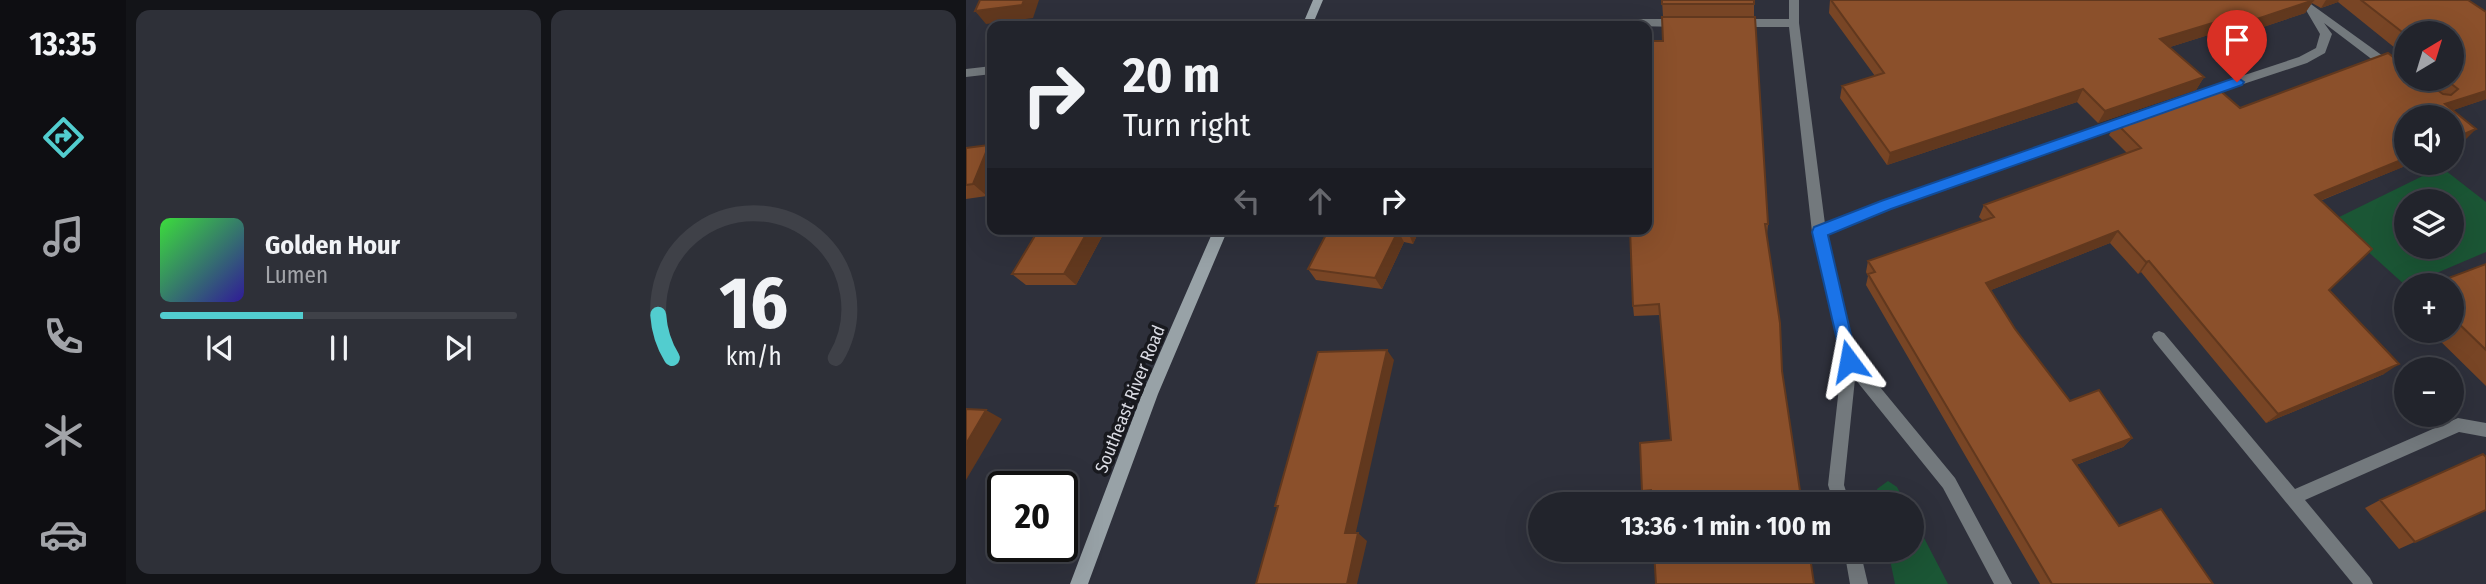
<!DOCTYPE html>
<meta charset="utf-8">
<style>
:root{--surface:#22242c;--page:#2e3038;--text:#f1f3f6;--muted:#a2a4a9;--line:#3f4148;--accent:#52cdcf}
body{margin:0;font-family:"Fira Sans Condensed",sans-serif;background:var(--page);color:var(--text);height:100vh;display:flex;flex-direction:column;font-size:26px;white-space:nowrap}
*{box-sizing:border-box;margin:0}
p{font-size:23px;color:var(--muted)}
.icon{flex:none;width:38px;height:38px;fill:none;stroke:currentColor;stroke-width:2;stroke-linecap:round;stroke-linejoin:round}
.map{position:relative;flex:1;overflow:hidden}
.drawer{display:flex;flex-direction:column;gap:10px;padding:10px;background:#131418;width:840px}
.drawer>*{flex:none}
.banner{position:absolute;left:21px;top:21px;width:665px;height:214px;border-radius:14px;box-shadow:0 7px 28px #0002,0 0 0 2px var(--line);background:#22242c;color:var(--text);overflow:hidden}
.needle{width:46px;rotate:38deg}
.fabs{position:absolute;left:1428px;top:21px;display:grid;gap:14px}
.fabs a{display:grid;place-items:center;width:70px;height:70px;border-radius:50%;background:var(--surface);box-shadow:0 7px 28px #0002,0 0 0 2px var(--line);font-size:35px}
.speed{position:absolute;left:21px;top:471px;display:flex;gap:14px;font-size:35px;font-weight:700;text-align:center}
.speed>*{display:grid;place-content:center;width:91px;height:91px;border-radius:50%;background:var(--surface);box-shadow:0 7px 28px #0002,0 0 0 2px var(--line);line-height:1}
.speed .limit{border:4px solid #111;border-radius:10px;background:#fff;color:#111}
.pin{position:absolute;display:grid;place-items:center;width:60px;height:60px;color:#fff;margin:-72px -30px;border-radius:50% 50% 50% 0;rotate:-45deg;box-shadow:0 0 7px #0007}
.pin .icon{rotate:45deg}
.me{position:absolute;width:77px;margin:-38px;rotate:347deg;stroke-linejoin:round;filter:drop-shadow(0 0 5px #0008)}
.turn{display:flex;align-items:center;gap:24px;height:147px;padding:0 21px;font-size:32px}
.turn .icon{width:91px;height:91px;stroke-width:2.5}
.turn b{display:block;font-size:49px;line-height:60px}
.lanes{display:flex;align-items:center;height:66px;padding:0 21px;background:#0003;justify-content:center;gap:35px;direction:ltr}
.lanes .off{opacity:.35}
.drawer .card{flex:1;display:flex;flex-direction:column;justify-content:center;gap:10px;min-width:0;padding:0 24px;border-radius:14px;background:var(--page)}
.drawer .dial{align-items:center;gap:0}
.dial svg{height:182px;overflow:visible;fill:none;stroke:var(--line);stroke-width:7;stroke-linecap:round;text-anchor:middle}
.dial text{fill:var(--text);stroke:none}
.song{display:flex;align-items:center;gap:21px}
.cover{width:84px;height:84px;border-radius:10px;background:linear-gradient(135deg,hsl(120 70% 55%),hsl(250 70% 35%))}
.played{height:7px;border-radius:4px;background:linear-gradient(90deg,var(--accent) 40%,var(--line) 40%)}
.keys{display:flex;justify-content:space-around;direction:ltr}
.drawer .tiles{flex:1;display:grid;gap:10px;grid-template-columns:repeat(2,1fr)}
.trip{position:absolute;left:562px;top:492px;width:396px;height:70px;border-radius:35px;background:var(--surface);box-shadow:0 7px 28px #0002,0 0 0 2px var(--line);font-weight:700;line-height:70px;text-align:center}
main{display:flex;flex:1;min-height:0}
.menu{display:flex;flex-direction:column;width:126px;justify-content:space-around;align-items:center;background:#0e0e12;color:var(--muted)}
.menu .icon{width:49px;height:49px}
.menu .current{color:var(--accent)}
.menu b{font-size:32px;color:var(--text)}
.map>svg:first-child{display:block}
</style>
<main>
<nav class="menu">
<b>13:35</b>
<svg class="icon current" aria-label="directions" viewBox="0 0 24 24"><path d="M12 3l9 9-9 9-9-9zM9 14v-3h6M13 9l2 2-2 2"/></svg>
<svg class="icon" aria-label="music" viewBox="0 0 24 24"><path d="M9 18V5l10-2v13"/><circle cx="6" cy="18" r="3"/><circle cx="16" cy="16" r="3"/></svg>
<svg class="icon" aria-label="phone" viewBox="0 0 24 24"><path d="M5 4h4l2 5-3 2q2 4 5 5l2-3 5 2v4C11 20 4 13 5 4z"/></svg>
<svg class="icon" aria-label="climate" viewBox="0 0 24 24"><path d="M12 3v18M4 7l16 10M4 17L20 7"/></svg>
<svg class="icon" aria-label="car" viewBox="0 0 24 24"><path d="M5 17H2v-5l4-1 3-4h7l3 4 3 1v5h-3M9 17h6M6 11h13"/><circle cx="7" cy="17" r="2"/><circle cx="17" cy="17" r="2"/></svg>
</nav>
<section class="drawer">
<div class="tiles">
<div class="card">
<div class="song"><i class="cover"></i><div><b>Golden Hour</b><p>Lumen</p></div></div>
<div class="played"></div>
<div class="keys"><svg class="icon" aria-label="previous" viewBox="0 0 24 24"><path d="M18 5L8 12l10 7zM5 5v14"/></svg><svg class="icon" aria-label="pause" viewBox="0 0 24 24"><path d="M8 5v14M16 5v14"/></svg><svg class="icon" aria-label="next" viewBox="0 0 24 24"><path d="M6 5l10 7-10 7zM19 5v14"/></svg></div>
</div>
<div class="card dial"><svg viewBox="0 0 100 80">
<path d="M14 69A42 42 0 1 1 86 69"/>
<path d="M14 69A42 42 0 0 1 8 50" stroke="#52cdcf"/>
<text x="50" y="56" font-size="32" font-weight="700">16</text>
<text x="50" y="72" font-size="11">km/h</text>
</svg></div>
</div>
</section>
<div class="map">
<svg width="1520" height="584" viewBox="0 0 1520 584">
<rect width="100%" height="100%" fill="#2e303b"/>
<path fill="#1b5635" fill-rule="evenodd" d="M1475,167L1520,202V252L1440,286L1367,220ZM1440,201H1486V247H1440Z
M922,481L931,487L940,504H912L911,489Z
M945,513L982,584H929L922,550H945Z"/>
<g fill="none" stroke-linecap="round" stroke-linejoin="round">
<path fill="#73797d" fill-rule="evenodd" d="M823,0H833V23L859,224L915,201L1161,116L1165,115L1171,119L1169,122L925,209L860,235L890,358L989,478L1046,584H1028L977,488L889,379L878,485L884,504H868L862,485L876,361L846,232L823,27H773L768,23L773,19H823Z
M1342,2L1428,64V70H1420L1358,23L1366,34L1359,53L1341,63L1238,97H1230V91L1333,57L1350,48L1354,34L1337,5Z
M672,19H714L719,23L714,27L668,26V20Z
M1193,331L1198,333L1329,489L1492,418L1520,423V437L1493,432L1339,500L1404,578L1407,584H1387L1188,341L1186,337L1188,333Z
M878,550H894L902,584H884Z"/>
<path fill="#73797d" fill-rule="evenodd" d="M672,19L676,20V26H371L376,22Z
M26,66V74L0,77V69Z"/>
<path fill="#98a2a7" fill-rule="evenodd" d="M347,0H357L346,26H336Z
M248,229H262L192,394L122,584H104L176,394Z"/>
</g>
<path fill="#784525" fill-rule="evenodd" d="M696,0H788V16H697Z
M864,0H1502L1520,99L1487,110L1497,142L1354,201L1363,290L1418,374L1300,423L1175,272L1172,274L1144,243L1025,290L1049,329L1104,401L1166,438L1157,447L1110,465L1153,526L1247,584H1074L900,285L902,276L900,272L902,261L1017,221L1013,217L1018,205L1161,153L1143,135L1150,123L1274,108L1429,58L1434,52L1372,2L1355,8L1346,3L1339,13L1276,34L1268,27L1204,47L1238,77L1230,90L1132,123L1111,102L921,165L874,98L876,86L909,76L863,13ZM1440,33L1486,79H1440Z
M23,145L26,148V182L21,196L0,199V148Z
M802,224L801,235L686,498L677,499L676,491L705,440L694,315L668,316L667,306L664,235H577L575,229H681Z
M73,229H140L110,285H60L46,274Z
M363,229H454L447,244L438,242L416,289L350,280L342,269Z
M1520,264V386L1464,331H1486V285Z
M1414,500L1520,510L1433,549L1399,508Z"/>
<path fill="#61381e" d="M58,0H73L67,18L20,24L9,11Z
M1348,0L1339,13L1276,34L1285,21Z
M1360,0H1373L1372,2L1355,8Z
M1276,14L1268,27L1188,52L1194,39Z
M1238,77L1230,90L1132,123L1139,111Z
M1117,89L1111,102L921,165L924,153Z
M1520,91V99L1467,117L1479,104Z
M1510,129L1497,142L1486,147V139Z
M23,145L26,148V182L21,196L7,184Z
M1440,158V163H1447L1338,207L1349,195Z
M123,229H140L110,285L98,274Z
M443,229H454L447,244L442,232Z
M432,231L438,242L416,289L409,278Z
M1152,231L1144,243L1015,294L1020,283Z
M1183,261L1175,272L1172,274L1180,262Z
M421,350L428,360L388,541L379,533Z
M1433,364L1418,374L1300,423L1312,414Z
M20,410L36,419L0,480V444Z
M1166,438L1157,447L1099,469L1107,460Z
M392,533L401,541L391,584H381Z"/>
<path fill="#8b502b" stroke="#61381e" stroke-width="2" d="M14,0H58L56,5L9,11Z
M696,0H788V4H696Z
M865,0H1348L1285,21L1276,14L1194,39L1238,77L1139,111L1117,89L924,153L876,86L918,73Z
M1395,0H1502L1520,12V91L1479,104L1510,129L1486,139V117H1440V158L1349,195L1406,249L1363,290L1433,364L1312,414L1183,261L1180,262L1152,231L1020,283L1049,329L1104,401L1133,390L1166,438L1107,460L1153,526L1195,509L1247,584H1086L902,274L909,272L902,261L1028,217L1018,205L1175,148L1150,123L1251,88L1274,108L1422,53L1440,67V79H1456L1477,94L1485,95L1492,89L1479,79H1486V33H1440V35Z
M696,17H789L802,224H799L814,323L816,371L836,504H686L685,490L676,491L674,443L705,440L693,304L667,306L664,229H681V41H697Z
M23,145L7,184L0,185V148Z
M73,229H123L98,274H46Z
M363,229H443L442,232L432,231L409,278L342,269Z
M1520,264V350L1486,317V285H1464Z
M421,350L379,533H392L381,584H290L312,506H309L352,352Z
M0,409L20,410L0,444Z
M1517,454L1520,457V510L1449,542L1414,500Z
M688,550H843L848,584H690Z"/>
<path fill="#1a73e8" stroke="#114b97" stroke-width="2" d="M1271,77L1278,82L1276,85L925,209L862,235L891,361L883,368L877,366L846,232L848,227L915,201Z"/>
<g text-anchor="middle" stroke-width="7" stroke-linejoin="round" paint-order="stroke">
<g font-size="18" fill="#dadbe3" stroke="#18191e">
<text transform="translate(164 399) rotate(-68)" y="6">Southeast River Road</text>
</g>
</g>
</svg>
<div class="fabs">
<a><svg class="needle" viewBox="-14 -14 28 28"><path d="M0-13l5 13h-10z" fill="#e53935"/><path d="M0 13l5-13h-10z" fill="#a2a4a9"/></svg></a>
<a><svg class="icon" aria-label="sound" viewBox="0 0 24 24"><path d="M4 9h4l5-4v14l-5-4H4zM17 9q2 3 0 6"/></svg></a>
<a><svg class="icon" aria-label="layers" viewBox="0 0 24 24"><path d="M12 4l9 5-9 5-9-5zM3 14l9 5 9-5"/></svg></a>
<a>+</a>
<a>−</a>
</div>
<div class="speed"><div class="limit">20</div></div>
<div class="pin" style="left:1271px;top:82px;background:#d93025"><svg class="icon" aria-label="arrive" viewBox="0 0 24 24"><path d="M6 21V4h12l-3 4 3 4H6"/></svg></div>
<svg class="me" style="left:883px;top:361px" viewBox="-20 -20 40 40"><path d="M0-17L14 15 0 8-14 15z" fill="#1a73e8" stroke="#fff" stroke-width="4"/></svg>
<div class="trip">13:36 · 1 min · 100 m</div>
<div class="banner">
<div class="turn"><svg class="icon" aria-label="right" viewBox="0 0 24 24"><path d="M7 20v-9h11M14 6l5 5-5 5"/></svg><div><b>20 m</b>Turn right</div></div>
<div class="lanes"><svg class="icon off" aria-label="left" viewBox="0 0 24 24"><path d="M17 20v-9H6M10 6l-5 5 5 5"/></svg><svg class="icon off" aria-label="ahead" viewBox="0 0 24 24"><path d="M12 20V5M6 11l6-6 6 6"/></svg><svg class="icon" aria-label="right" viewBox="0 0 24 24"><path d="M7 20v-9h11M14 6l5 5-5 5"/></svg></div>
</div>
</div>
</main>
